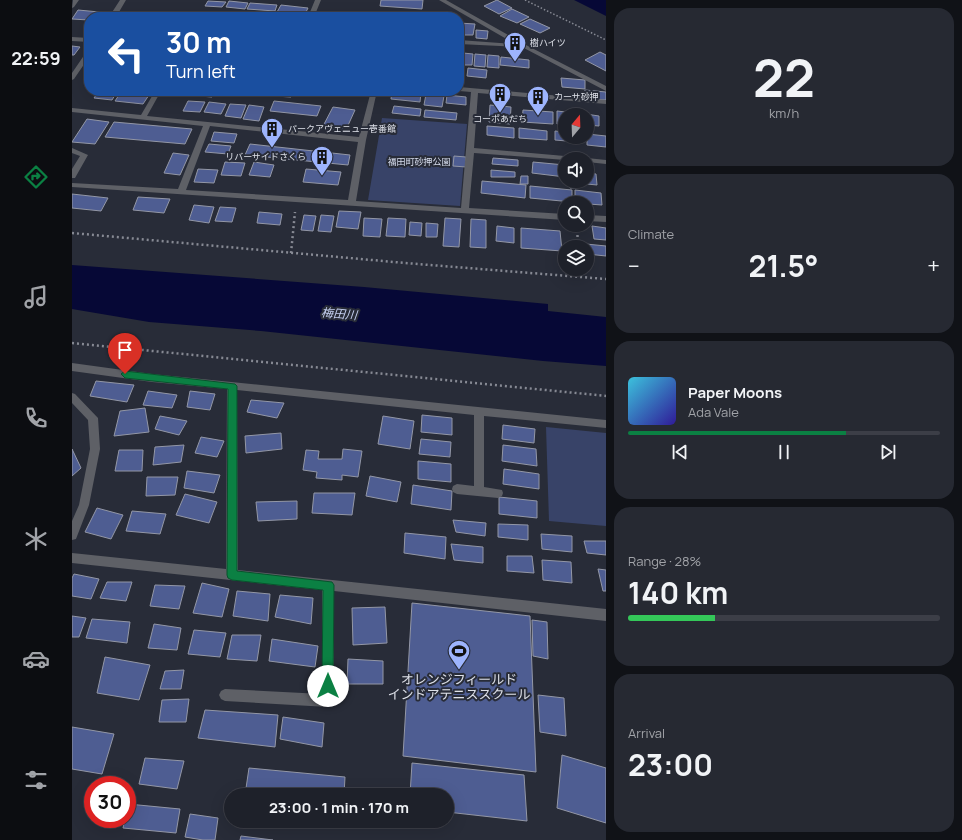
<!DOCTYPE html>
<meta charset="utf-8">
<style>
:root{--surface:#1e212a;--page:#262932;--text:#f1f3f6;--muted:#a1a3a8;--line:#3c3e47;--accent:#0b8043}
body{margin:0;font-family:Manrope,"Noto Sans JP",sans-serif;background:var(--page);color:var(--text);height:100vh;display:flex;flex-direction:column;font-size:15px;white-space:nowrap}
*{box-sizing:border-box;margin:0}
p{font-size:13px;color:var(--muted)}
.icon{flex:none;width:22px;height:22px;fill:none;stroke:currentColor;stroke-width:2;stroke-linecap:round;stroke-linejoin:round}
.map{position:relative;flex:1;overflow:hidden}
.panel{display:flex;flex-direction:column;gap:8px;padding:8px;background:#101217;width:356px}
.panel>*{flex:none}
.guide{position:absolute;left:12px;top:12px;width:380px;height:84px;border-radius:16px;box-shadow:0 4px 16px #0002,0 0 0 1px var(--line);background:#1a4fa0;color:#fff;overflow:hidden}
.needle{width:26px;rotate:19deg}
.controls{position:absolute;left:486px;top:108px;display:grid;gap:8px}
.controls a{display:grid;place-items:center;width:36px;height:36px;border-radius:50%;background:var(--surface);box-shadow:0 4px 16px #0002,0 0 0 1px var(--line);font-size:20px}
.speed{position:absolute;left:12px;top:776px;display:flex;gap:8px;font-size:20px;font-weight:700;text-align:center}
.speed>*{display:grid;place-content:center;width:52px;height:52px;border-radius:50%;background:var(--surface);box-shadow:0 4px 16px #0002,0 0 0 1px var(--line);line-height:1}
.speed .limit{border:6px solid #d22;background:#fff;color:#111}
.pin{position:absolute;display:grid;place-items:center;width:34px;height:34px;color:#fff;margin:-41px -17px;border-radius:50% 50% 50% 0;rotate:-45deg;box-shadow:0 0 4px #0007}
.pin .icon{rotate:45deg}
.me{position:absolute;width:44px;margin:-22px;rotate:0deg;stroke-linejoin:round;filter:drop-shadow(0 0 3px #0008)}
.turn{display:flex;align-items:center;gap:14px;height:84px;padding:0 16px;font-size:18px}
.turn .icon{width:52px;height:52px;stroke-width:2.5}
.turn b{display:block;font-size:28px;line-height:34px}
.big{font-size:30px;font-weight:700;line-height:1.1}
.panel .widget{flex:1;display:flex;flex-direction:column;justify-content:center;gap:6px;min-width:0;padding:0 14px;border-radius:16px;background:var(--page)}
.panel .dial{align-items:center;gap:0}
.dial b{font-size:52px;line-height:1}
.song{display:flex;align-items:center;gap:12px}
.cover{width:48px;height:48px;border-radius:6px;background:linear-gradient(135deg,hsl(190 70% 55%),hsl(250 70% 35%))}
.played{height:4px;border-radius:2px;background:linear-gradient(90deg,var(--accent) 70%,var(--line) 70%)}
.keys{display:flex;justify-content:space-around;direction:ltr}
.heat{display:flex;justify-content:space-between;align-items:center;font-size:22px;direction:ltr}
.charge{height:6px;border-radius:3px;background:linear-gradient(90deg,#34c759 28%,var(--line) 0)}
.trip{position:absolute;left:152px;top:788px;width:230px;height:40px;border-radius:20px;background:var(--surface);box-shadow:0 4px 16px #0002,0 0 0 1px var(--line);font-weight:700;line-height:40px;text-align:center}
main{display:flex;flex:1;min-height:0}
.tabs{display:flex;flex-direction:column;width:72px;justify-content:space-around;align-items:center;background:#0c0d11;color:var(--muted)}
.tabs .icon{width:28px;height:28px}
.tabs .on{color:var(--accent)}
.tabs b{font-size:18px;color:var(--text)}
.map>svg:first-child{display:block}
</style>
<main>
<nav class="tabs">
<b>22:59</b>
<svg class="icon on" aria-label="directions" viewBox="0 0 24 24"><path d="M12 3l9 9-9 9-9-9zM9 14v-3h6M13 9l2 2-2 2"/></svg>
<svg class="icon" aria-label="music" viewBox="0 0 24 24"><path d="M9 18V5l10-2v13"/><circle cx="6" cy="18" r="3"/><circle cx="16" cy="16" r="3"/></svg>
<svg class="icon" aria-label="phone" viewBox="0 0 24 24"><path d="M5 4h4l2 5-3 2q2 4 5 5l2-3 5 2v4C11 20 4 13 5 4z"/></svg>
<svg class="icon" aria-label="climate" viewBox="0 0 24 24"><path d="M12 3v18M4 7l16 10M4 17L20 7"/></svg>
<svg class="icon" aria-label="car" viewBox="0 0 24 24"><path d="M5 17H2v-5l4-1 3-4h7l3 4 3 1v5h-3M9 17h6M6 11h13"/><circle cx="7" cy="17" r="2"/><circle cx="17" cy="17" r="2"/></svg>
<svg class="icon" aria-label="filters" viewBox="0 0 24 24"><path d="M4 7h16M4 17h16"/><circle cx="9" cy="7" r="2"/><circle cx="15" cy="17" r="2"/></svg>
</nav>
<div class="map">
<svg width="534" height="840" viewBox="0 0 534 840">
<rect width="100%" height="100%" fill="#282c38"/>
<path fill="#384368" d="M310,118L395,124L388,206L296,200Z
M474,427L534,433V526L477,521Z"/>
<path fill="#060836" d="M502,0H534V16Z
M0,265L292,287L476,304V311L534,317V366L471,361L189,331L77,322L0,309Z"/>
<path fill="#4e5d92" stroke="#9397a6" d="M309,0H351L350,9L308,6Z
M425,0L440,8L427,14L412,6Z
M136,1L154,2L150,7L133,6Z
M157,1L176,3L173,9L154,7Z
M178,3L205,5L203,11L175,9Z
M209,5L236,8L233,14L205,12Z
M440,9L457,17L445,23L428,16Z
M6,10L38,13L35,17H17V20L0,19Z
M253,13L275,14L274,17H252Z
M279,14L301,16L300,17H278Z
M458,19L478,28L468,33L448,24Z
M387,23L403,24L401,35H387Z
M404,30L416,31L415,39L404,38Z
M0,46L8,47L2,55H0Z
M528,52L534,55V71L513,60Z
M391,53L401,54L400,65H390Z
M403,54L414,55L413,67L402,66Z
M416,55L427,56V68L415,67Z
M429,57L457,60V68L428,65Z
M387,68H392V76H387Z
M396,68L415,70L414,78L395,76Z
M489,78L513,80V89L490,87Z
M513,90L534,92V100L519,99L513,94Z
M27,91H38L45,92L40,100L22,98Z
M130,91H143L140,97L128,96Z
M205,91H222L219,97L203,96Z
M228,91H252L250,95L228,92Z
M320,91L349,93L348,102L319,99Z
M49,92L77,95L71,104L43,101Z
M354,94L372,96L370,107L352,105Z
M375,95L394,97V105L374,103Z
M116,101L133,102L128,112L111,111Z
M202,101L249,106L245,116L198,111Z
M137,102L154,104L149,114L132,112Z
M158,104L174,105L169,118L153,116Z
M177,105L192,107L187,121L171,119Z
M418,105L439,107L438,124L417,122Z
M322,106L349,109L348,116L320,113Z
M261,107L283,110L273,132L250,128Z
M353,110L385,113L384,120L352,117Z
M451,110L481,112V124L450,122Z
M485,111L502,113V115H493V124H485Z
M507,113L527,116V126L515,125V115H507Z
M15,119L37,122L23,144L0,142Z
M42,122L120,129L113,144L33,137Z
M415,126L442,128V138L415,135Z
M447,128L475,131V140L447,138Z
M483,131L493,132V137H506V142L483,140Z
M142,132L165,134L162,143L139,141Z
M515,134L534,136V147L515,145Z
M137,144L159,146L156,154L133,152Z
M178,144L278,155L276,165L173,155Z
M101,153L117,155L108,175L92,173Z
M382,156L394,157V167L381,166Z
M421,158L446,160V166L420,164Z
M153,162L173,163L169,176L149,175Z
M182,162L202,165L198,177L177,175Z
M461,162L493,165V177L460,173Z
M126,169L146,170L142,183L122,182Z
M234,169L269,172L266,185L231,182Z
M419,170L443,172V177H419Z
M515,173L524,174L525,185L505,183V181H515Z
M449,176H456V184H448Z
M410,181L454,185L453,198L409,193Z
M498,181H504V188H498Z
M458,186L500,190V202L458,198Z
M503,190L529,193L530,205L503,203Z
M0,194L36,198L29,211L0,208Z
M66,197L98,199L92,213L61,210Z
M122,205L142,207L137,223L117,220Z
M148,207L164,208L160,222L143,221Z
M267,211L289,212L286,229L264,227Z
M187,212L210,214L208,225L185,223Z
M232,215L244,216L241,231L229,230Z
M249,215L262,216L259,232L246,231Z
M292,218L310,219L308,237L291,236Z
M316,218L334,219L333,237L314,236Z
M373,218L389,219L387,247L371,246Z
M399,219L414,220V248L398,247Z
M338,222L350,223L349,236L337,235Z
M354,223L366,224L365,237H354Z
M425,226L442,228V243L424,241Z
M520,226L534,228V240L522,239Z
M449,228L488,231L490,251L449,248Z
M514,244L534,246V256L515,254Z
M24,381L62,385L55,402L18,396Z
M76,391L105,395L100,408L71,405Z
M118,391L143,394L138,410L115,407Z
M179,400L212,403L205,418L175,412Z
M73,408L77,432L42,436L48,411Z
M350,415L380,418V435L349,432Z
M88,416L115,421L107,435L83,429Z
M311,416L342,421L338,449L306,444Z
M431,425L463,429L462,443L430,439Z
M209,433L210,449L174,453L173,436Z
M129,437L152,441L145,457L123,453Z
M349,439L379,442L378,457L347,454Z
M112,445L109,462L81,465L83,447Z
M431,445L464,449L465,466L430,461Z
M0,449L9,468L0,476Z
M271,449L290,451L286,477L270,475V480L244,478L245,472L231,470L234,450L247,451L246,459H270Z
M47,450H71L70,471H43Z
M346,461L379,464V482L346,479Z
M432,469L467,474V489L431,484Z
M115,471L148,475L142,493L112,488Z
M298,476L329,482L325,502L294,496Z
M75,477H106L103,495L74,496Z
M341,485L380,491L379,510L339,504Z
M242,493H283L280,515L240,513Z
M113,494L145,502L137,523L104,515Z
M427,497L465,501V518L427,514Z
M225,501V519L186,521L184,502Z
M25,508L51,515L39,539L13,532Z
M60,511L94,514L88,534L54,531Z
M381,520L414,523L413,536L384,532Z
M426,524L456,525V540L426,537Z
M333,533L374,537L373,559L332,553Z
M469,534L500,536V552L470,549Z
M512,541H534V555L515,553Z
M379,544L411,547V563L382,560Z
M435,556H460L462,573L435,571Z
M470,560L499,562L500,583L471,580Z
M526,569L534,570V591H531Z
M2,574L27,579L19,599L0,596V578Z
M35,582H60L54,601L28,598Z
M130,583L157,589L150,617L121,613Z
M83,585L113,586L107,609L78,606Z
M165,591L198,594L196,621L161,616Z
M208,595L241,598L239,624L203,617Z
M340,603L458,616L464,772L331,756Z
M313,607L315,643L281,645L280,608Z
M0,616L14,618L7,637H0Z
M20,619L58,622L55,643L14,638Z
M460,620L475,622L476,659L461,656Z
M82,624L109,628L105,650L76,648Z
M122,630L154,633L148,657L116,654Z
M160,635H189L185,661L155,659Z
M200,639L246,646L243,667L197,661Z
M33,657L78,665L67,700L25,693Z
M276,659L311,661V684H275Z
M112,670L109,689H88L93,671Z
M466,695L492,698L494,736L468,732Z
M117,699L114,722H87L90,700Z
M133,710L206,715L203,747L126,738Z
M211,717L252,723L250,747L208,739Z
M0,727L42,734L30,774L0,769Z
M490,755L534,768V823L485,808Z
M73,758L112,761L105,789L67,784Z
M340,763L452,775L455,821L375,812V795H338Z
M177,768L273,777L272,795H173Z
M56,804L108,809L104,833L51,828L53,819H55Z
M118,814L146,818L143,840H131L113,837Z
M169,836L201,840H168Z"/>
<g fill="none" stroke-linecap="round" stroke-linejoin="round">
<path stroke="#878a94" stroke-width="1.5" stroke-dasharray="1.5 2" stroke-linecap="butt" d="M453,0L534,40"/>
<path stroke="#878a94" stroke-width="2.5" stroke-dasharray="2 3" stroke-linecap="butt" d="M505,225L506,247
M0,233L333,263L534,279
M219,253L223,212
M508,269L509,277
M0,343L534,396"/>
<path fill="#5e6066" fill-rule="evenodd" d="M1,0H7L2,7L0,8Z
M48,0H54L47,12L83,15L86,17L44,15L43,17H37Z
M243,0H249L242,17H236Z
M367,0H374L454,45L534,86V91L450,47L387,44V40L443,44Z
M0,37L17,38V42L0,41Z
M17,50V57L2,79L0,80V73L15,51Z
M387,87L534,100V104L406,93L402,148L504,157L508,159H493V160L402,153L397,208L493,214V220L0,187V183L106,189L131,126L0,112V108L69,115L83,91H89L75,116L287,137L299,91H305L294,140L284,201L389,208L399,92L387,91ZM138,126L286,142L276,200L114,190Z
M0,148L16,155L3,178H0V169L8,156L0,153Z
M515,158L534,160V164L515,162V159H512Z
M515,215L534,216V222L515,221Z
M0,363L80,374L534,420V428L412,416V487L430,490L431,493L430,496L426,498L385,494L381,492L380,489L381,486L385,484L402,486V415L165,390L166,570L534,609V621L262,591V701L260,705L256,707L153,701L149,699L147,695L149,691L153,689L250,694V590L0,563V553L154,569L155,389L80,382L0,371Z
M0,393L3,394L26,418L28,449L17,505L4,539L0,540V521L7,505L18,449L16,420L0,403Z"/>
</g>
<path fill="#0b8043" stroke="#07532c" d="M53,371L163,384L165,386V571L260,582L262,585L261,686L260,690L256,692L252,690L250,686L251,590L160,580L156,578L155,575L156,389L53,378L49,374Z"/>
<defs>
<g id="building-pin" transform="scale(1.15)"><path d="M0 17L-7.5 6A9.5 9.5 0 1 1 7.5 6Z" fill="#9db4fd" stroke="#282c38"/><path d="M-4-6H4V6H1V3H-1V6H-4ZM-2.5-4.3h1.7v1.8h-1.7ZM.8-4.3h1.7v1.8H.8ZM-2.5-1h1.7V.8h-1.7ZM.8-1h1.7V.8H.8Z" fill="#111"/></g>
<g id="stadium-pin" transform="scale(1.15)"><path d="M0 17L-7.5 6A9.5 9.5 0 1 1 7.5 6Z" fill="#9db4fd" stroke="#282c38"/><path d="M0-5a6.5 5 0 1 0 0 10a6.5 5 0 1 0 0-10ZM-3.5-1.8h7v3.6h-7Z" fill="#111"/></g>
</defs>
<g fill-rule="evenodd">
<use href="#building-pin" x="443" y="43"/>
<use href="#building-pin" x="428" y="94"/>
<use href="#building-pin" x="466" y="97"/>
<use href="#building-pin" x="200" y="129"/>
<use href="#building-pin" x="250" y="157"/>
<use href="#stadium-pin" x="387" y="651"/>
</g>
<g text-anchor="middle" stroke-width="4" stroke-linejoin="round" paint-order="stroke">
<g font-size="9" fill="#dee1e9" stroke="#282c38" text-anchor="start">
<text x="458" y="46">樹ハイツ</text>
<text x="482" y="100">カーサ砂押</text>
<text x="428" y="122" text-anchor="middle">コーポあだち</text>
<text x="216" y="132">パークアヴェニュー壱番館</text>
<text x="234" y="160" text-anchor="end">リバーサイドさくら</text>
</g>
<g font-size="9" fill="#d9dff0" stroke="#282c38">
<text x="347" y="165">福田町砂押公園</text>
</g>
<g font-size="12" font-style="italic" fill="#c4cff0" stroke="#282c38">
<text transform="translate(267 314) rotate(5)" y="4">梅田川</text>
</g>
<g font-size="13" fill="#dee1e9" stroke="#282c38">
<text x="387" y="684">オレンジフィールド<tspan x="387" dy="15">インドアテニススクール</tspan></text>
</g>
</g>
</svg>
<div class="controls">
<a><svg class="needle" viewBox="-14 -14 28 28"><path d="M0-13l5 13h-10z" fill="#e53935"/><path d="M0 13l5-13h-10z" fill="#a1a3a8"/></svg></a>
<a><svg class="icon" aria-label="sound" viewBox="0 0 24 24"><path d="M4 9h4l5-4v14l-5-4H4zM17 9q2 3 0 6"/></svg></a>
<a><svg class="icon" aria-label="search" viewBox="0 0 24 24"><circle cx="10" cy="10" r="6"/><path d="M15 15l6 6"/></svg></a>
<a><svg class="icon" aria-label="layers" viewBox="0 0 24 24"><path d="M12 4l9 5-9 5-9-5zM3 14l9 5 9-5"/></svg></a>
</div>
<div class="speed"><div class="limit">30</div></div>
<div class="pin" style="left:53px;top:374px;background:#d93025"><svg class="icon" aria-label="arrive" viewBox="0 0 24 24"><path d="M6 21V4h12l-3 4 3 4H6"/></svg></div>
<svg class="me" style="left:256px;top:686px" viewBox="-20 -20 40 40"><circle r="19" fill="#fff"/><path d="M0-13L10 11 0 6-10 11z" fill="#0b8043"/></svg>
<div class="trip">23:00 · 1 min · 170 m</div>
<div class="guide">
<div class="turn"><svg class="icon" aria-label="left" viewBox="0 0 24 24"><path d="M17 20v-9H6M10 6l-5 5 5 5"/></svg><div><b>30 m</b>Turn left</div></div>
</div>
</div>
<section class="panel">
<div class="widget dial"><b>22</b><p>km/h</p></div>
<div class="widget"><p>Climate</p>
<div class="heat"><a>−</a><b class="big">21.5°</b><a>+</a></div>
</div>
<div class="widget">
<div class="song"><i class="cover"></i><div><b>Paper Moons</b><p>Ada Vale</p></div></div>
<div class="played"></div>
<div class="keys"><svg class="icon" aria-label="previous" viewBox="0 0 24 24"><path d="M18 5L8 12l10 7zM5 5v14"/></svg><svg class="icon" aria-label="pause" viewBox="0 0 24 24"><path d="M8 5v14M16 5v14"/></svg><svg class="icon" aria-label="next" viewBox="0 0 24 24"><path d="M6 5l10 7-10 7zM19 5v14"/></svg></div>
</div>
<div class="widget"><p>Range · 28%</p><b class="big">140 km</b><div class="charge"></div></div>
<div class="widget"><p>Arrival</p><b class="big">23:00</b></div>
</section>
</main>
